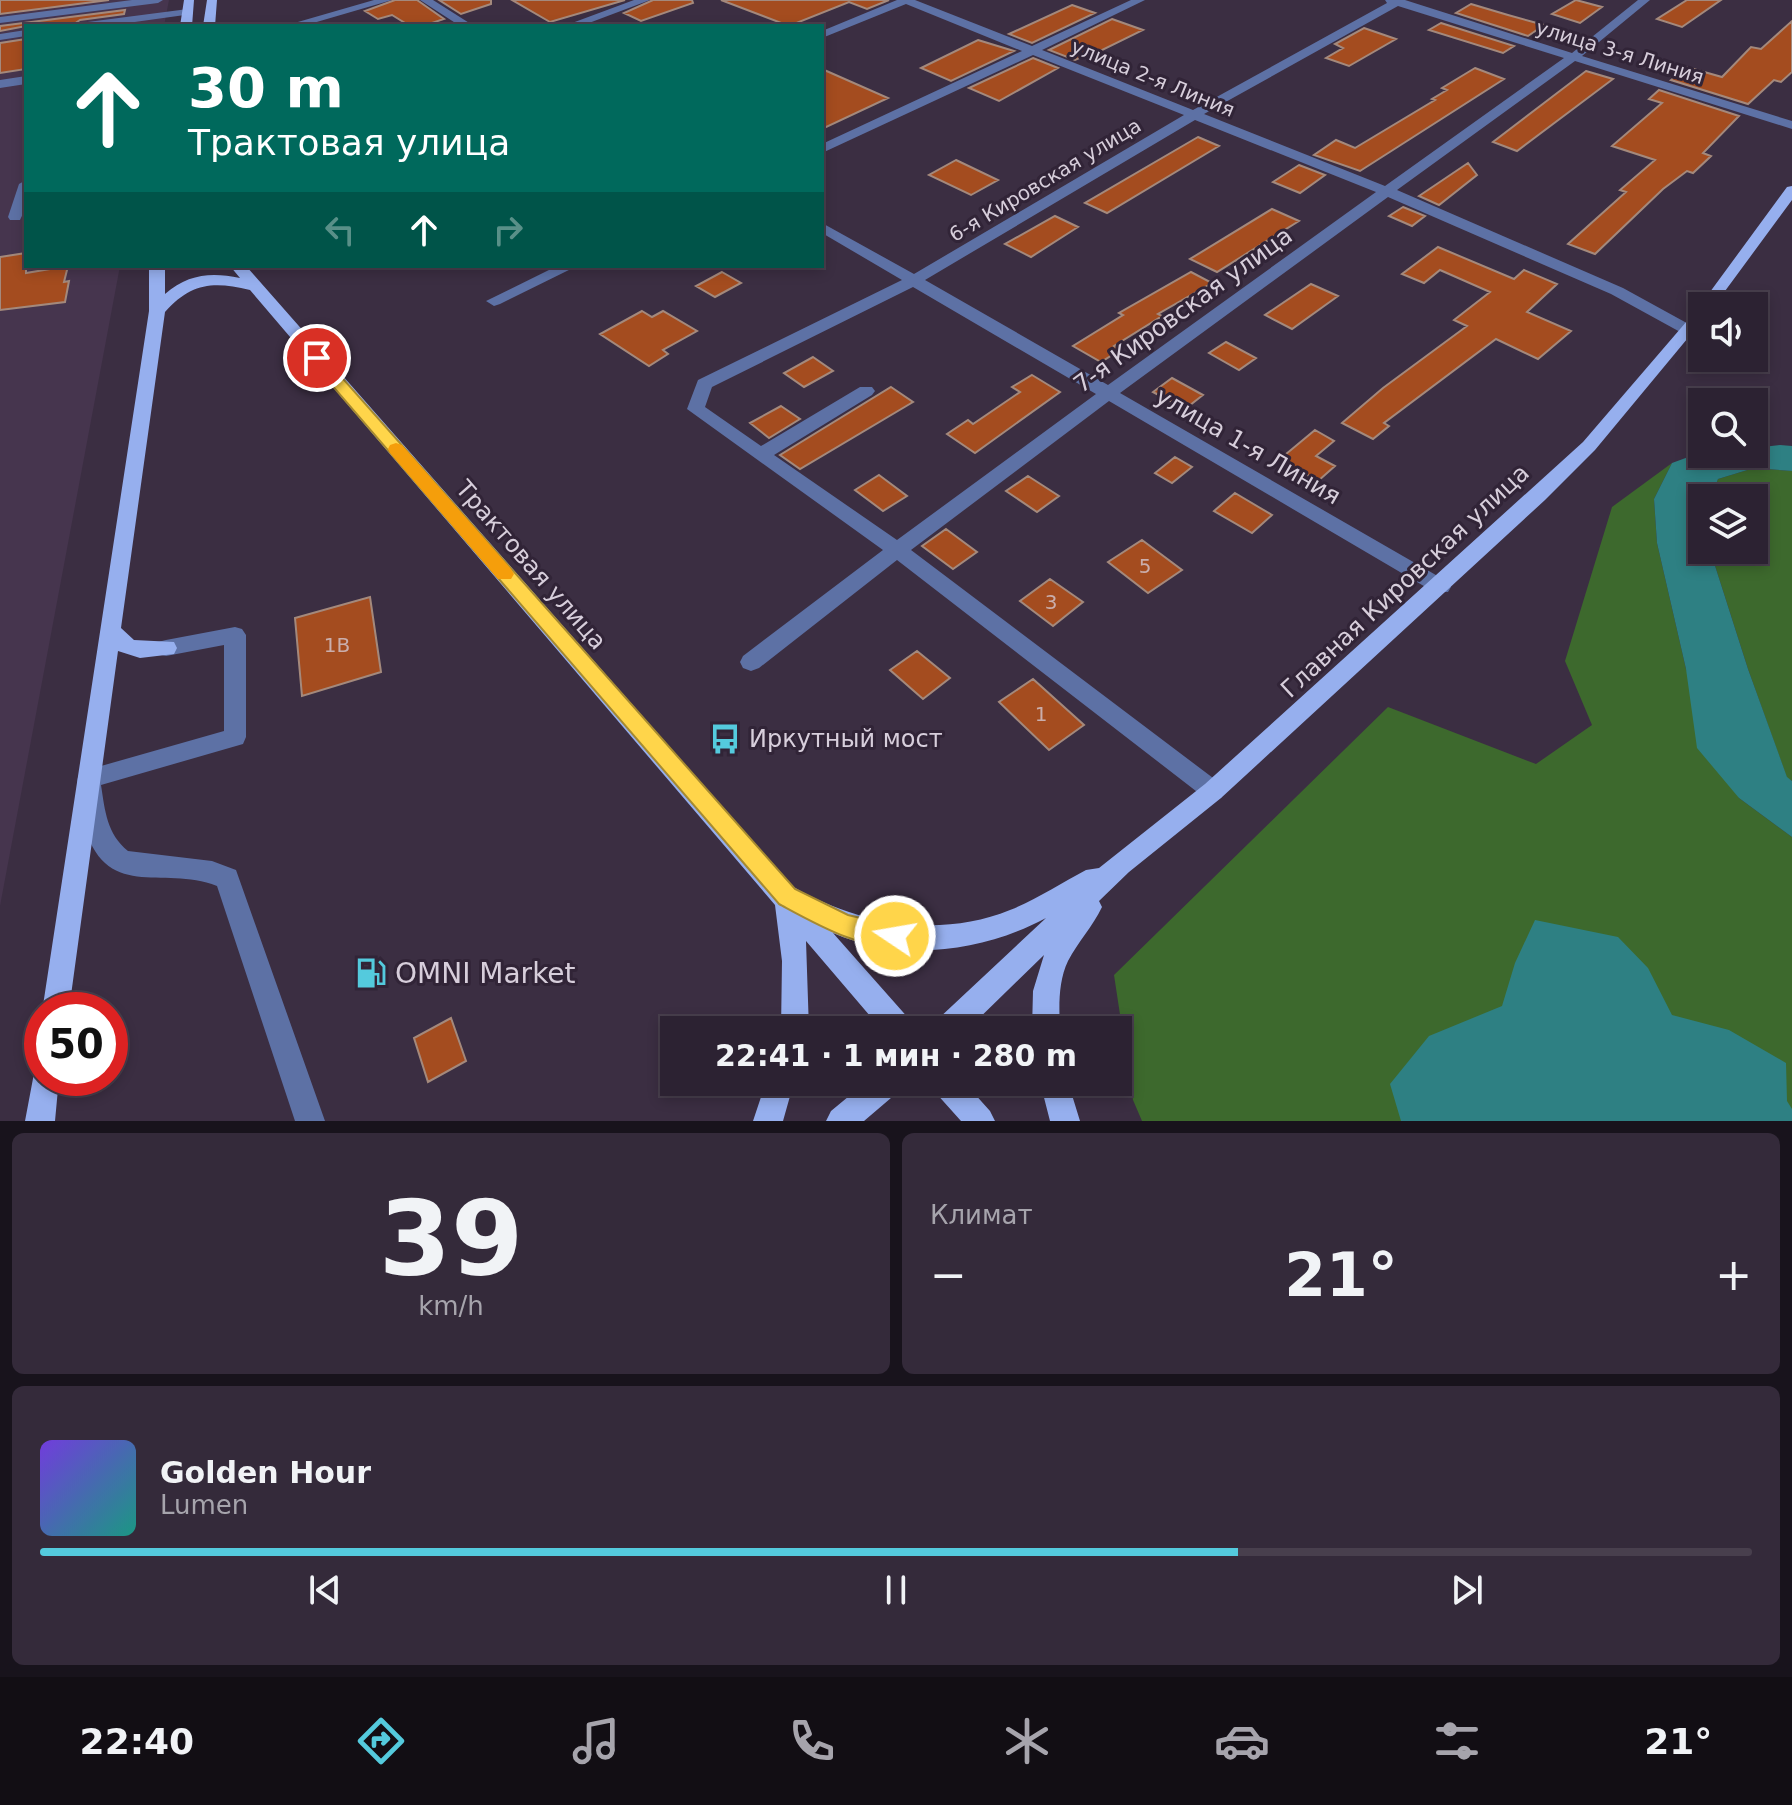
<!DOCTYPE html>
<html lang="ru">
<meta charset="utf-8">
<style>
:root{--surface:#2c2232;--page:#342a3a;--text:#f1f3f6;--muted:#a6a4ac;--line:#483f4d;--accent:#54cadd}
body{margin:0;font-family:"DejaVu Sans",sans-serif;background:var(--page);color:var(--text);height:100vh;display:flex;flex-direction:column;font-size:30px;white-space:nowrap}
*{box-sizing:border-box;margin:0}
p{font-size:26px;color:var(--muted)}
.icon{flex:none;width:44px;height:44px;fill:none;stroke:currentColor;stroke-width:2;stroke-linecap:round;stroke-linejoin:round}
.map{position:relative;height:1121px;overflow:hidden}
.details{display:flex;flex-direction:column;gap:12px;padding:12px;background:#18131c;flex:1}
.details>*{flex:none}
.hud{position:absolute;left:24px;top:24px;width:800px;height:244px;border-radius:0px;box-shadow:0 4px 12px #0003,0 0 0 2px var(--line);background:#00695c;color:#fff;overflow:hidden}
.buttons{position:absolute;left:1688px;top:292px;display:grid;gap:16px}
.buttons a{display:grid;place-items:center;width:80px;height:80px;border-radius:0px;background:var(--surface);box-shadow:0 4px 12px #0003,0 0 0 2px var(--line);font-size:40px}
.speed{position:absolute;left:24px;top:992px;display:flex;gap:16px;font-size:40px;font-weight:700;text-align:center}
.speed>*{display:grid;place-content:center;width:104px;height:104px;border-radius:50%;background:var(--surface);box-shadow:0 4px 12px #0003,0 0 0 2px var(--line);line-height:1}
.speed .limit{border:12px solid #d22;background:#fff;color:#111}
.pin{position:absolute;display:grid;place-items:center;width:68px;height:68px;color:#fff;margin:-34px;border:4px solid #fff;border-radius:50%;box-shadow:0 2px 8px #0007}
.me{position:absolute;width:88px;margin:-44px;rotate:282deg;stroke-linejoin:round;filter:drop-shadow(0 0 6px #0008)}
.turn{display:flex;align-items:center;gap:28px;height:168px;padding:0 32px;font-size:36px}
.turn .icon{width:104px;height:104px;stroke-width:2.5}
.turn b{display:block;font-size:56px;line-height:68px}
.lanes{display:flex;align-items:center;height:76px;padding:0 32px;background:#0003;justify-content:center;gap:40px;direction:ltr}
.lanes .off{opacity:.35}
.big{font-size:60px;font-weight:700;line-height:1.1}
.details .tile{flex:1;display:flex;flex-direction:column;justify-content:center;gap:12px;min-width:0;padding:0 28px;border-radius:12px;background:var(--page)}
.details .dial{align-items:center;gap:0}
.dial b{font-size:104px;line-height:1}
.song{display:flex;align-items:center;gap:24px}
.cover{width:96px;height:96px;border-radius:12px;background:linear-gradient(135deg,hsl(260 70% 55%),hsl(170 70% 35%))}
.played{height:8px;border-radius:4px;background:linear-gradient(90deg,var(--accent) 70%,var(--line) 70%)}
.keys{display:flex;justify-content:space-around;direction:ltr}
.heat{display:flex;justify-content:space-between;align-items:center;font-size:44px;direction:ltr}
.details .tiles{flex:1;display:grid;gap:12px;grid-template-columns:1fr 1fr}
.tile:last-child{grid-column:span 2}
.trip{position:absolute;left:660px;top:1016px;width:472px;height:80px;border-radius:0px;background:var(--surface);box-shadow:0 4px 12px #0003,0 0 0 2px var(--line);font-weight:700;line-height:80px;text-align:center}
.menu{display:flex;height:128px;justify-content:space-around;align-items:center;background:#120e14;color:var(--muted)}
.menu .icon{width:56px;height:56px}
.menu .active{color:var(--accent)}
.menu b{font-size:36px;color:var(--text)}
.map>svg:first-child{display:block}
</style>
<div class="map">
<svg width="1792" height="1121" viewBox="0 0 1792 1121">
<rect width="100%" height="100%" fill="#3b2e42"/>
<path fill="#46354e" d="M0,0H169L164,26H26V266H120L0,906Z"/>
<path fill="#3d692d" d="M1672,463L1654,499L1657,543L1686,669L1739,798L1792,837V1121H1142L1133,1100L1114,975L1388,707L1536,764L1592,725L1565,661L1612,507Z
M1754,468L1792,471V781L1787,778L1748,669L1710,550H1754V498H1711L1718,479Z"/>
<path fill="#2e8083" d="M1780,445L1792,446V471L1754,468L1718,479L1711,498H1702V550H1710L1748,669L1787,777L1792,781V837L1739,798L1697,748L1686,669L1657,543L1654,499L1672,463L1702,452L1754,454V448Z
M1535,920L1618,937L1648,968L1672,1015L1729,1030L1786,1063L1787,1101L1792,1109V1121H1401L1390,1084L1429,1036L1502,1006L1515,963Z"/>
<path fill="#a44c1f" stroke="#a4897c" stroke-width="2" d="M0,0H109L0,14Z
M395,0H417L444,19L423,26H410L392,15L378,19L365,11Z
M439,0H491V4L461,14Z
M512,0H625L550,22Z
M653,0H692L693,3L641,21L624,13Z
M721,0H889L867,9L849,2L789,26Z
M1576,0L1602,7L1580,23L1552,14Z
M1687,0H1721L1682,27L1657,19Z
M1471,4L1508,15L1544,25L1528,36L1456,13Z
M1072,5L1095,13L1032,43L1009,34Z
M125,10L124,14L80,20L71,26H26L0,31V26Z
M1112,19L1143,30L1088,57L1084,56L1075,60L1049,50Z
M1792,21V72L1781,82L1774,80L1748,104L1671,80L1687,67L1722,77L1751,47L1761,49Z
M1441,23L1514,46L1503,53L1429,30Z
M1364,28L1396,39L1349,66L1326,58L1343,48L1335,44Z
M26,39V69L0,73V43Z
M978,40L1014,51L951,81L921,68Z
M1033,58L1058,68L999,101L969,88Z
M1475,68L1504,79L1360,171L1314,155L1336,140L1355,148L1435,100L1432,99L1447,90L1442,88Z
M822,69L888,98L822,129Z
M1586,71L1613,79L1517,151L1493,142Z
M1659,90L1739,116L1703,153L1711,156L1693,173L1687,171L1663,189L1595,254L1568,244L1626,192L1620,190L1655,160L1612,146L1662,103L1649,99Z
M1198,137L1219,146L1107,213L1085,203Z
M956,160L998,180L971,195L929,175Z
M1468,163L1477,175L1439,205L1419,196Z
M1299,165L1325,175L1300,193L1273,182Z
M1403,207L1425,216L1412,226L1389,216Z
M1272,209L1299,221L1217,272L1190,259Z
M1055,216L1078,227L1031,257L1005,244Z
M1438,247L1514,279L1524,270L1557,284L1527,312L1571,331L1538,359L1496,339L1384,423L1389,426L1373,439L1342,423L1383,388L1467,326L1454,320L1490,292L1440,270L1424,283L1402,274Z
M26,253V273L68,266L64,282L69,281L65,302L0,310V257Z
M722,272L741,283L715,297L696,286Z
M1191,272L1212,283L1158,314L1162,316L1114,346L1120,350L1101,362L1073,346L1123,315L1119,313Z
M1311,284L1338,296L1292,329L1265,315Z
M642,311L652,317L663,311L697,331L663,350L668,354L649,366L600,334Z
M1226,342L1256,358L1239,370L1209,353Z
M813,357L833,371L804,387L784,373Z
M1032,375L1060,392L975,453L947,434L968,420L973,424L1020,392L1012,387Z
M1172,378L1203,395L1185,409L1153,392Z
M891,387L913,402L800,469L780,455Z
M781,406L800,419L769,438L750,423Z
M1315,430L1334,441L1316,456L1335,466L1318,481L1280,459Z
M1175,457L1192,467L1172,483L1155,473Z
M879,475L907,496L883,511L855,490Z
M1028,476L1059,496L1037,512L1006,491Z
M1235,493L1272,515L1252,533L1214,511Z
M946,529L977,552L953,569L922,546Z
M1142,540L1182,570L1148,593L1108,562Z
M1050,579L1083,602L1053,626L1020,601Z
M370,597L381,672L302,696L295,618Z
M917,651L950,678L923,699L890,670Z
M1033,679L1084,725L1049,750L999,702Z
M451,1018L466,1061L428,1082L414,1038Z"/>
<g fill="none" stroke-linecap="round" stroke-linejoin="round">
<path fill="#5d71a5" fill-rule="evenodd" d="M132,0H163L158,3L0,23V17Z
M374,0H392L303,26H284Z
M420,0H433L474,26H460Z
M634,0H650L581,26H564Z
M897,0H915L1032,46L1131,0H1145L1042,50L1193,110L1387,3L1385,0H1405L1572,53L1638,0H1650L1582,56L1792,121V129L1575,61L1397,190L1623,288L1694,327V333H1682L1611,294L1388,197L1120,393L1448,582L1451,587L1448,592H1434L1109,401L911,550L1221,784L1225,791L1221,798L1213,801L1205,798L897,560L759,668L751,671L743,668L740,662L743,656L883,550L687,409L698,380L902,280L822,233V223L914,274L1184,115L1033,55L822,153V144L1022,51L906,4L822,38V31ZM1398,6L1564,58L1385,186L1204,114ZM1195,120L1376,192L1108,385L925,280ZM913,287L1096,394L897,540L774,455L872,395L875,391L872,387H860L761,446L705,407L712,387Z
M188,9L192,10V14L106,26H74L80,23Z
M26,30V36L0,40V34Z
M26,76V84L0,88V80Z
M26,180C26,194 27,207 20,220H10L8,217L19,184Z
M557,266H577L500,304L494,306L486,301Z
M235,627L242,629L246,635V737L243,744L101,785C105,811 107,834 128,851L212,861L236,870L325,1121H295L217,886C162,864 104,904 83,821C80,807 73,785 80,772L224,731V645L166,656L158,654L155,648L158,642L166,640Z"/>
<path fill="#96afee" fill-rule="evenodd" d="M184,0H194L192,26H180Z
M207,0H217L215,26H203Z
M1792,186V200L1714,306H1702V321L1595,450L1545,500L1221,798L1129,872L1099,901L1102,907C1093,926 1078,942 1068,961C1058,982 1059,1007 1060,1030H1032L1033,991L1044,955L967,1030H933L937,1020L1046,918C983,952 901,963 833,933L910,1020L914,1030H882L806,941L809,1030H781L782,961L775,905L250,290C213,281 191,283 165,312L121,628L134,640L174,642L177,648L174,654L140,658L118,651L69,1010L42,1012L149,311V266H165V294C188,274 211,272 240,278L230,266H246L792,886C855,924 939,939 1010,910C1036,900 1061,883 1086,870L1099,868L1205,784L1583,442L1699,307L1787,187Z
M42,1065V1078H59L55,1121H25L35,1068Z
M766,1082H794L783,1121H753Z
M866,1082H902L898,1092L864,1121H826L831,1111Z
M931,1082H964L990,1111L995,1121H961L935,1092Z
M1040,1082H1068L1080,1121H1050Z"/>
</g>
<path fill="#ffd54a" stroke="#a68a30" stroke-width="2" d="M317,353L322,355L795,889L848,915L903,928L907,936L903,944C872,957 807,919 779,904L311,361V355Z"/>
<path fill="#f59e0b" d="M396,443L402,445L511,569L514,574L511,579H498L390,453L388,449L390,445Z"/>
<defs>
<g id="bus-bare" transform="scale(2.4)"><path d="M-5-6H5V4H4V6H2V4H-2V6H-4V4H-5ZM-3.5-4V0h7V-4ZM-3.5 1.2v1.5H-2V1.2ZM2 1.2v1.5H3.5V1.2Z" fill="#54cadd" stroke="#312437" stroke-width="2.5" paint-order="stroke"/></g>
<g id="fuel-bare" transform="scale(2.4)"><path d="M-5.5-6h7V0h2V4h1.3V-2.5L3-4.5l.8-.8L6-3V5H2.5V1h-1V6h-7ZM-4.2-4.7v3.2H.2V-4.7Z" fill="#54cadd" stroke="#312437" stroke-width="2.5" paint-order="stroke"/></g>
</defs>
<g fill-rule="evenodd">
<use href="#bus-bare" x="725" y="739"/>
<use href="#fuel-bare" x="371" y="973"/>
</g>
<g text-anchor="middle" stroke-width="6" stroke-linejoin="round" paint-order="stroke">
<g font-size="20" fill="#d7cedb" stroke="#312437">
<text transform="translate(1620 52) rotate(17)" y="7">улица 3-я Линия</text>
<text transform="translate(1153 78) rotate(22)" y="7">улица 2-я Линия</text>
<text transform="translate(1045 180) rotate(-31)" y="7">6-я Кировская улица</text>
</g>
<g font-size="20" fill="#caaeac">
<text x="1145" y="573">5</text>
<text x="1051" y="609">3</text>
<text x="337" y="652">1В</text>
<text x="1041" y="721">1</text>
</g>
<g font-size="24" fill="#d7cedb" stroke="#312437">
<text transform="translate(1183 310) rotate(-36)" y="8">7-я Кировская улица</text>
<text transform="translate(1248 446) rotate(30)" y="8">улица 1-я Линия</text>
<text transform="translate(531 565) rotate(49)" y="8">Трактовая улица</text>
<text transform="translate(1405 581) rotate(-43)" y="8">Главная Кировская улица</text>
</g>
<g font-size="24" fill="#d7cedb" stroke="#312437" text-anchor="start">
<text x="749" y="747">Иркутный мост</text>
</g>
<g font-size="28" fill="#d7cedb" stroke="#312437" text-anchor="start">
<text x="395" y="983">OMNI Market</text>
</g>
</g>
</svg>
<div class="buttons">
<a><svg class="icon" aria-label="sound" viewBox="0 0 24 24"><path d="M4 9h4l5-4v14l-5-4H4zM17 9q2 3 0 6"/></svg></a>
<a><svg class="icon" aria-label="search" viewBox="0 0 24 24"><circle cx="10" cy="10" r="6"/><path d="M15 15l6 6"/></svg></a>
<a><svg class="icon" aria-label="layers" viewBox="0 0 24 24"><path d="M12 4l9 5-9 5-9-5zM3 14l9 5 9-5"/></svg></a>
</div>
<div class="speed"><div class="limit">50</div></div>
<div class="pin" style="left:317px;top:358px;background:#d93025"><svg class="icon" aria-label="arrive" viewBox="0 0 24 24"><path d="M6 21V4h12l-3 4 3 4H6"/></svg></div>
<svg class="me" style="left:895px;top:936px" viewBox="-20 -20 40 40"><circle r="17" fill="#ffd54a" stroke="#fff" stroke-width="3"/><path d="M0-11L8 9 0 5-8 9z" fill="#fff"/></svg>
<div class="trip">22:41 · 1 мин · 280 m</div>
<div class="hud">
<div class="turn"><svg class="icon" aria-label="ahead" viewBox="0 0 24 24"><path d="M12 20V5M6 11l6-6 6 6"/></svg><div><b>30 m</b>Трактовая улица</div></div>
<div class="lanes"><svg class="icon off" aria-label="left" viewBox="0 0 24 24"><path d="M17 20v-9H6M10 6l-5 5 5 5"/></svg><svg class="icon" aria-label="ahead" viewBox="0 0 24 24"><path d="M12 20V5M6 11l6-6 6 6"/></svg><svg class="icon off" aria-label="right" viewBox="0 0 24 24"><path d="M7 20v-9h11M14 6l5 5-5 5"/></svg></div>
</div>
</div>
<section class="details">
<div class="tiles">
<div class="tile dial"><b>39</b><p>km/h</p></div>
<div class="tile"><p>Климат</p>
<div class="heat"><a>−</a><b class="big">21°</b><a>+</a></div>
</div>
<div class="tile">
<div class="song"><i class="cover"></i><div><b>Golden Hour</b><p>Lumen</p></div></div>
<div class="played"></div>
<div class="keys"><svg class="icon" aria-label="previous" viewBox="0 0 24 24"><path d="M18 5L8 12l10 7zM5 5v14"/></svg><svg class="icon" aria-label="pause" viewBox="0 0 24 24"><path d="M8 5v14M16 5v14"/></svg><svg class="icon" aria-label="next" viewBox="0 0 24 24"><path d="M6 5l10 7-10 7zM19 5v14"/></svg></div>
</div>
</div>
</section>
<nav class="menu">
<b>22:40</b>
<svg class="icon active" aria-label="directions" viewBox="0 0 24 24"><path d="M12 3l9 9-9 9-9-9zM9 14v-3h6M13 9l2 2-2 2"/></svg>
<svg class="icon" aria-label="music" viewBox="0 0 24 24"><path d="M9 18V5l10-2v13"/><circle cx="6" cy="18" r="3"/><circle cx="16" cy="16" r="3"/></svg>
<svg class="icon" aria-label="phone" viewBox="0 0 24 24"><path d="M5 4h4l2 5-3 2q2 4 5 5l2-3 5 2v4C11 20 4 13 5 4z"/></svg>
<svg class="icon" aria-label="climate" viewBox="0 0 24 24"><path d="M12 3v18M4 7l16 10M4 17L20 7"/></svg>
<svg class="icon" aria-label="car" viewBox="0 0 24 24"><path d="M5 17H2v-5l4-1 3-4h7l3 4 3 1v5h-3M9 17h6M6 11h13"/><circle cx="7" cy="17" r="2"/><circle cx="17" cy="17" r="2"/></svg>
<svg class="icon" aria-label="filters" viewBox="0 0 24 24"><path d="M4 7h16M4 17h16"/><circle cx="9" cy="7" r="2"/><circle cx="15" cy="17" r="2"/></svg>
<b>21°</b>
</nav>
